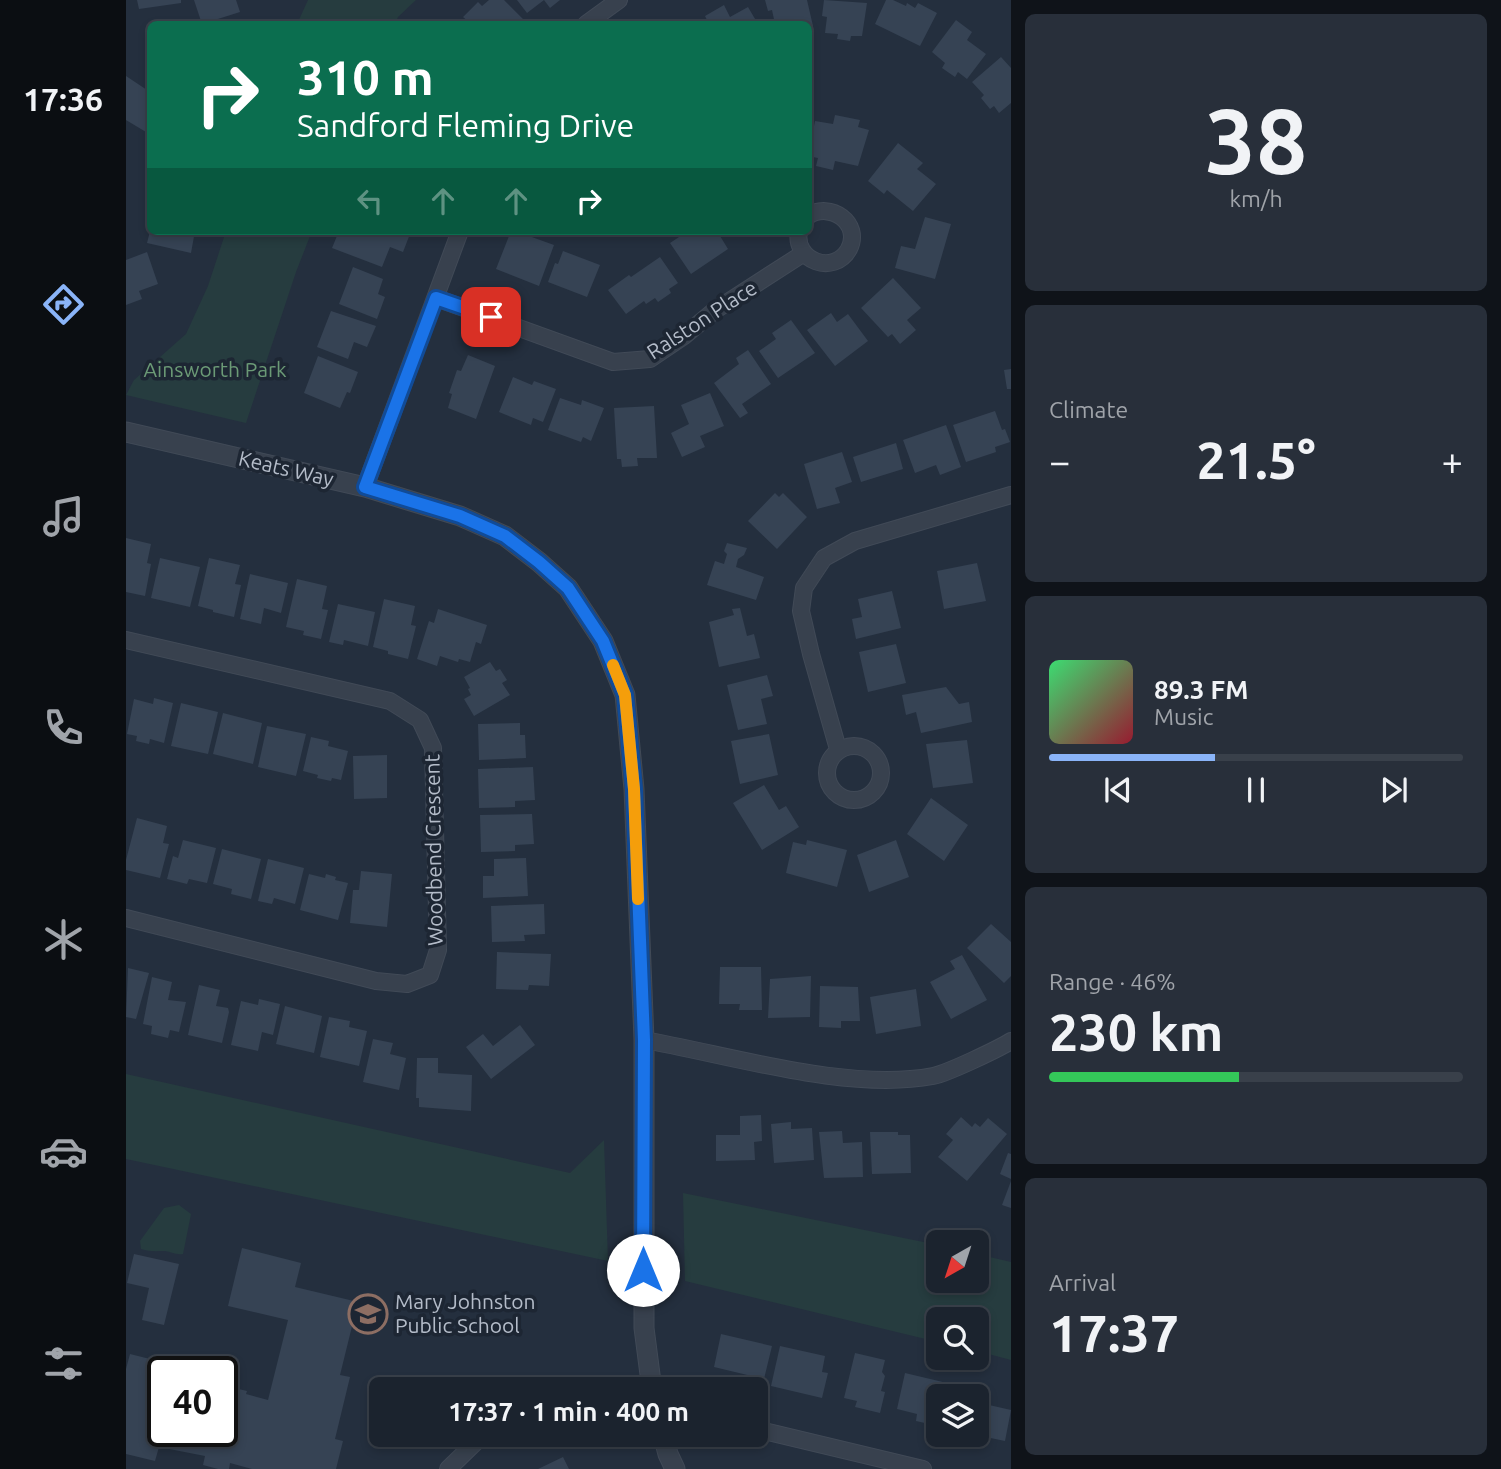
<!DOCTYPE html>
<meta charset="utf-8">
<style>
:root{--surface:#1b232e;--page:#282f3a;--text:#f1f3f6;--muted:#a0a4aa;--line:#39404a;--accent:#8ab4f8}
body{margin:0;font-family:Ubuntu,sans-serif;background:var(--page);color:var(--text);height:100vh;display:flex;flex-direction:column;font-size:26px;white-space:nowrap}
*{box-sizing:border-box;margin:0}
p{font-size:23px;color:var(--muted)}
.icon{flex:none;width:38px;height:38px;fill:none;stroke:currentColor;stroke-width:2;stroke-linecap:round;stroke-linejoin:round}
.map{position:relative;flex:1;overflow:hidden}
.details{display:flex;flex-direction:column;gap:14px;padding:14px;background:#0f1319;width:490px}
.details>*{flex:none}
.banner{position:absolute;left:21px;top:21px;width:665px;height:214px;border-radius:10px;box-shadow:0 4px 10px #0003,0 0 0 2px var(--line);background:#0b6e4f;color:#fff;overflow:hidden}
.needle{width:46px;rotate:219deg}
.fabs{position:absolute;left:800px;top:1230px;display:grid;gap:14px}
.fabs a{display:grid;place-items:center;width:63px;height:63px;border-radius:10px;background:var(--surface);box-shadow:0 4px 10px #0003,0 0 0 2px var(--line);font-size:35px}
.speed{position:absolute;left:21px;top:1356px;display:flex;gap:14px;font-size:35px;font-weight:700;text-align:center}
.speed>*{display:grid;place-content:center;width:91px;height:91px;border-radius:50%;background:var(--surface);box-shadow:0 4px 10px #0003,0 0 0 2px var(--line);line-height:1}
.speed .limit{border:4px solid #111;border-radius:10px;background:#fff;color:#111}
.pin{position:absolute;display:grid;place-items:center;width:60px;height:60px;color:#fff;margin:-30px;border-radius:14px;box-shadow:0 4px 10px #0006}
.me{position:absolute;width:77px;margin:-38px;rotate:0deg;stroke-linejoin:round;filter:drop-shadow(0 0 5px #0008)}
.turn{display:flex;align-items:center;gap:24px;height:147px;padding:0 35px;font-size:32px}
.turn .icon{width:91px;height:91px;stroke-width:2.5}
.turn b{display:block;font-size:49px;line-height:60px}
.lanes{display:flex;align-items:center;height:66px;padding:0 35px;background:#0003;justify-content:center;gap:35px;direction:ltr}
.lanes .off{opacity:.35}
.big{font-size:52px;font-weight:700;line-height:1.1}
.details .card{flex:1;display:flex;flex-direction:column;justify-content:center;gap:10px;min-width:0;padding:0 24px;border-radius:10px;background:var(--page)}
.details .dial{align-items:center;gap:0}
.dial b{font-size:91px;line-height:1}
.song{display:flex;align-items:center;gap:21px}
.cover{width:84px;height:84px;border-radius:10px;background:linear-gradient(135deg,hsl(140 70% 55%),hsl(350 70% 35%))}
.played{height:7px;border-radius:4px;background:linear-gradient(90deg,var(--accent) 40%,var(--line) 40%)}
.keys{display:flex;justify-content:space-around;direction:ltr}
.heat{display:flex;justify-content:space-between;align-items:center;font-size:38px;direction:ltr}
.charge{height:10px;border-radius:5px;background:linear-gradient(90deg,#34c759 46%,var(--line) 0)}
.trip{position:absolute;left:243px;top:1377px;width:399px;height:70px;border-radius:10px;background:var(--surface);box-shadow:0 4px 10px #0003,0 0 0 2px var(--line);font-weight:700;line-height:70px;text-align:center}
main{display:flex;flex:1;min-height:0}
.tab-bar{display:flex;flex-direction:column;width:126px;justify-content:space-around;align-items:center;background:#0b0e12;color:var(--muted)}
.tab-bar .icon{width:49px;height:49px}
.tab-bar .current{color:var(--accent)}
.tab-bar b{font-size:32px;color:var(--text)}
.map>svg:first-child{display:block}
</style>
<main>
<nav class="tab-bar">
<b>17:36</b>
<svg class="icon current" aria-label="directions" viewBox="0 0 24 24"><path d="M12 3l9 9-9 9-9-9zM9 14v-3h6M13 9l2 2-2 2"/></svg>
<svg class="icon" aria-label="music" viewBox="0 0 24 24"><path d="M9 18V5l10-2v13"/><circle cx="6" cy="18" r="3"/><circle cx="16" cy="16" r="3"/></svg>
<svg class="icon" aria-label="phone" viewBox="0 0 24 24"><path d="M5 4h4l2 5-3 2q2 4 5 5l2-3 5 2v4C11 20 4 13 5 4z"/></svg>
<svg class="icon" aria-label="climate" viewBox="0 0 24 24"><path d="M12 3v18M4 7l16 10M4 17L20 7"/></svg>
<svg class="icon" aria-label="car" viewBox="0 0 24 24"><path d="M5 17H2v-5l4-1 3-4h7l3 4 3 1v5h-3M9 17h6M6 11h13"/><circle cx="7" cy="17" r="2"/><circle cx="17" cy="17" r="2"/></svg>
<svg class="icon" aria-label="filters" viewBox="0 0 24 24"><path d="M4 7h16M4 17h16"/><circle cx="9" cy="7" r="2"/><circle cx="15" cy="17" r="2"/></svg>
</nav>
<div class="map">
<svg width="885" height="1469" viewBox="0 0 885 1469">
<rect width="100%" height="100%" fill="#242f3e"/>
<path fill="#263c3f" d="M182,0H290L272,17L269,24H171Z
M100,231H186L170,272L120,423L0,395L8,380L60,334L82,286Z
M0,1074L444,1173L478,1140L482,1261L0,1159Z
M557,1193L812,1245V1281H850L851,1254L885,1262V1360L851,1351L850,1320H812V1342L559,1281Z
M53,1205L65,1214L57,1254C50,1255 46,1252 39,1251C30,1251 24,1252 15,1249L14,1241L38,1208Z"/>
<path fill="#364354" d="M11,0H55V3L13,9Z
M68,0H110L114,12L76,24Z
M363,0H378L397,19L392,24H345L337,17L352,2L356,6Z
M391,0H434L424,8L418,0L401,13Z
M639,0H681L687,26L649,24L646,10L642,11Z
M698,0L741,3L736,36H725L724,41L711,39L712,34L699,33L701,17L696,16Z
M760,0H767L780,6L781,3L789,8L792,3L811,13L794,46L749,24Z
M598,5L604,17L622,7L632,24H583L579,16Z
M830,20L846,32L841,40L860,54L841,79L832,72L829,77L816,68L819,63L806,52Z
M875,57L885,68V103L873,113L868,106L864,109L855,98L858,95L846,82Z
M0,76L24,92V126L20,132L0,120Z
M709,115L734,120L732,127L743,130L732,166L709,161L707,170L690,166L692,158L682,156L689,121L707,124Z
M772,143L797,163L791,169L810,184L787,211L761,190L758,194L742,181Z
M799,217L825,224L809,279L769,268L775,246L789,249Z
M24,231H69L65,253L21,243Z
M213,231L219,233V231H224L235,235L236,231H276L284,234L277,252L264,247L256,267L206,248Z
M385,231H405L403,236L428,245L413,286L370,269Z
M562,231H591L602,249L565,274L544,243Z
M437,251L474,265L461,297L422,282L429,263L432,264Z
M21,252L32,284L13,291L16,299L0,305V260Z
M534,257L552,283L543,289L545,293L532,302L529,298L520,304L518,301L500,314L482,290L503,275L505,277Z
M227,267L257,279L252,294L259,297L251,319L213,304Z
M767,278L795,308L781,320L790,330L774,344L766,334L762,337L735,308Z
M205,311L250,326L241,347L228,342L222,359L191,347Z
M705,313L711,322L722,314L742,341L709,366L681,330Z
M665,320L689,353L652,378L633,351L650,339L646,333Z
M622,350L645,384L616,404L622,413L614,418L588,383L613,364L610,358Z
M342,355L369,366L350,419L322,408L326,394L323,393L331,370L335,371Z
M192,356L232,372L224,393L221,392L214,408L178,393Z
M885,369V389H881L878,370Z
M387,377L406,385L408,381L430,389L417,422L407,418L405,425L373,412Z
M584,393L598,426L574,436L579,447L556,457L545,433L563,424L555,405Z
M434,398L455,405L456,400L478,408L465,441L457,437L455,442L422,430Z
M528,406L531,458H511L512,466L496,467L495,459H491L488,408Z
M869,411L876,430L879,429L884,442L869,447L870,452L840,462L827,425Z
M820,425L835,467L814,475L810,465L789,473L777,440Z
M770,443L777,469L735,482L727,457Z
M716,452L726,482L709,488L714,503L691,509L678,464Z
M649,493L653,497L657,493L681,517L651,549L622,521Z
M0,538L25,544L21,563L25,564L19,596L0,592Z
M601,543L621,548L618,555L612,559L610,567L638,577L630,600L581,585L589,561L598,564L601,554L598,551Z
M34,558L74,567L64,607L25,598Z
M83,558L114,565L109,584L115,585L108,617L87,612V610L72,606Z
M851,563L860,601L818,609L811,571Z
M124,574L162,583L155,613L138,608L135,624L114,619Z
M171,579L201,586L196,609L202,610L195,639L177,635L178,631L160,627Z
M766,591L775,628L730,639L726,619L736,617L732,599Z
M258,599L289,606L285,625L290,626L282,659L262,654V651L247,647Z
M212,604L249,612L242,646L218,640L217,645L203,642Z
M614,608L621,636L628,634L634,658L593,667L583,622L608,615L606,609Z
M312,609L361,625L355,644L350,642L344,662L333,659L332,662L314,656L311,666L291,659L303,621L308,623Z
M770,644L780,683L742,692L733,652Z
M364,662L370,671L374,669L381,680L376,683L384,695L348,716L338,699L345,695L342,689L344,688L338,677Z
M641,675L647,696L635,699L641,724L612,730L601,685Z
M820,687L833,704L843,702L846,722L795,733L790,712L780,715L776,695Z
M28,698L47,703L38,743L24,739L23,744L10,741L11,736L1,734L8,699L27,704Z
M55,703L92,712L82,754L45,746Z
M97,713L136,723L127,764L87,754Z
M394,723V735H399L400,758L353,760L352,724Z
M141,726L180,734L170,776L132,767Z
M643,734L652,775L614,784L605,741Z
M185,737L203,741L202,746L222,751L215,780L206,778L205,781L191,778L192,775L177,771Z
M841,740L847,783L807,788L800,744Z
M261,755V798L228,799L227,756Z
M407,767L409,800L389,801V807L353,808L352,769Z
M638,785L653,810L660,806L673,827L636,850L607,803Z
M805,798L842,825L818,861L781,834Z
M406,814L408,844L389,845V851L355,852L354,815Z
M11,818L41,826L37,843L43,844L34,878L0,870V860Z
M57,840L90,848L81,883L63,879L61,884L41,879L47,856L52,858Z
M681,840L721,850L711,887L660,873L667,842L680,845Z
M770,840L783,877L743,892L731,855Z
M96,849L135,859L125,899L105,894L106,889L87,884Z
M400,858L402,896L357,898V876H368V859Z
M142,859L178,868L169,904L148,898L146,904L132,901Z
M235,871L266,874L261,927L224,923L227,890H233Z
M183,874L199,878L200,874L210,877L209,880L222,883L212,920L174,910Z
M418,904L419,934L398,935L399,941L366,942L365,906Z
M865,924L885,942V976L878,983L841,948Z
M371,952L425,954L423,986L403,985L402,990L370,989Z
M836,955L861,1000L825,1019L804,982L829,969L824,961Z
M594,967H635L636,1010H613L614,1004H593Z
M2,968L23,973L10,1019L0,1017Z
M685,976L684,1017L642,1018L644,979Z
M26,977L46,982L42,1000L60,1002L53,1032L44,1030L42,1038L25,1034L26,1026L17,1024Z
M73,985L94,990L90,1006L102,1008L103,1012L96,1043L62,1035Z
M694,986L732,987L734,1021H715V1028L693,1027Z
M790,989L795,1026L750,1034L744,997Z
M133,999L154,1004L147,1035L136,1032L132,1051L105,1045L115,1001L132,1005Z
M159,1006L196,1016L188,1053L150,1044Z
M203,1017L224,1021L223,1027L241,1031L233,1066L194,1057Z
M394,1025L409,1045L365,1079L340,1047L357,1034L367,1046Z
M247,1039L267,1043L264,1054L280,1058L273,1090L237,1082Z
M291,1058H312V1073L346,1075L345,1111L293,1107V1098H290Z
M635,1115L636,1141L628,1142L629,1160L590,1161V1135H614V1116Z
M835,1117L846,1127L849,1123L854,1127L862,1118L881,1134L841,1181L812,1157L827,1140L820,1134Z
M665,1122V1129L686,1128L688,1160L648,1163L645,1124Z
M716,1131L717,1143L736,1142L737,1177L698,1178L693,1132Z
M744,1132H772V1135H784L785,1173L746,1174Z
M882,1153L885,1154V1179L874,1174Z
M885,1181V1208L876,1205Z
M116,1248L175,1263L169,1287L232,1302L214,1375L224,1377L209,1439L217,1441L210,1469H126L104,1463L103,1469H92L77,1465L79,1456L33,1447L29,1461L0,1454V1369L4,1354L52,1366L51,1372H37V1432H96V1385L121,1391L120,1394L142,1400L162,1320L102,1306Z
M8,1254L53,1264L38,1325L16,1320L23,1288L1,1283Z
M595,1334L646,1346L638,1379L588,1367Z
M654,1346L699,1356L696,1372L702,1373L696,1398L645,1386Z
M729,1353L759,1360L756,1372L759,1376L755,1391L759,1392L754,1413L729,1407L731,1401L718,1398Z
M779,1373L821,1383L818,1396H812V1426L790,1421L791,1414L771,1409Z
M850,1402L885,1410L879,1441L850,1435Z
M437,1457L443,1469H412Z"/>
<g fill="none" stroke-linecap="round" stroke-linejoin="round">
<g stroke="#414a57" stroke-width="18">
<path id="minor" d="M460,24L493,0
M673,231C667,261 708,276 723,249C736,223 704,201 682,216
M310,298L487,362L524,359L558,336L588,311L678,253
M239,487L334,231
M0,640L264,701L294,720L307,748L312,950L304,975L281,984L250,981L0,918
M701 773a27 27 0 1 1 54 0a27 27 0 1 1-54 0Z
M712,749L685,654L675,611L678,588L698,558L729,541L885,495
M518,1040C604,1055 721,1092 807,1076C822,1073 872,1049 885,1041
M630,1429L797,1469
M322,1469L357,1435"/>
</g>
<g stroke="#414a57" stroke-width="21">
<path id="tertiary" d="M0,432L239,487L334,516L379,536L413,562L442,588L477,641L499,695L508,789L518,1040V1328L526,1390
M537,1435L542,1454L549,1469"/>
</g>
<use href="#minor" stroke="#38414e" stroke-width="16"/>
<use href="#tertiary" stroke="#38414e" stroke-width="19"/>
</g>
<g fill="none" stroke-linecap="round" stroke-linejoin="round">
<g stroke="#114b97" stroke-width="18">
<path id="route" d="M365,317L310,298L239,487L334,516L379,536L413,562L442,588L477,641L499,695L508,789L518,1040L517,1270"/>
</g>
<use href="#route" stroke="#1a73e8" stroke-width="12"/>
<path stroke="#f59e0b" stroke-width="12" d="M487,665L499,695L508,789L512,899"/>
</g>
<defs>
<g id="school-ring" transform="scale(2.0125)"><circle r="9.5" fill="#1d2633" stroke="#8d6e63" stroke-width="1.5"/><path d="M0-5L7-2L0 1L-7-2ZM-4 1L0 2.5L4 1V4Q0 6-4 4Z" fill="#8d6e63"/></g>
</defs>
<g fill-rule="evenodd">
<use href="#school-ring" x="242" y="1314"/>
</g>
<g text-anchor="middle" stroke-width="7" stroke-linejoin="round" paint-order="stroke">
<g font-size="21" fill="#b4bcc9" stroke="#1d2633">
<text transform="translate(576 320) rotate(-33)" y="7">Ralston Place</text>
<text transform="translate(160 469) rotate(13)" y="7">Keats Way</text>
<text transform="translate(308 850) rotate(-91)" y="7">Woodbend Crescent</text>
</g>
<g font-size="21" fill="#6b9a76" stroke="#1d2633">
<text x="89" y="377">Ainsworth Park</text>
</g>
<g font-size="21" fill="#b4bcc9" stroke="#1d2633" text-anchor="start">
<text x="269" y="1309">Mary Johnston<tspan x="269" dy="24">Public School</tspan></text>
</g>
</g>
</svg>
<div class="fabs">
<a><svg class="needle" viewBox="-14 -14 28 28"><path d="M0-13l5 13h-10z" fill="#e53935"/><path d="M0 13l5-13h-10z" fill="#a0a4aa"/></svg></a>
<a><svg class="icon" aria-label="search" viewBox="0 0 24 24"><circle cx="10" cy="10" r="6"/><path d="M15 15l6 6"/></svg></a>
<a><svg class="icon" aria-label="layers" viewBox="0 0 24 24"><path d="M12 4l9 5-9 5-9-5zM3 14l9 5 9-5"/></svg></a>
</div>
<div class="speed"><div class="limit">40</div></div>
<div class="pin" style="left:365px;top:317px;background:#d93025"><svg class="icon" aria-label="arrive" viewBox="0 0 24 24"><path d="M6 21V4h12l-3 4 3 4H6"/></svg></div>
<svg class="me" style="left:517px;top:1270px" viewBox="-20 -20 40 40"><circle r="19" fill="#fff"/><path d="M0-13L10 11 0 6-10 11z" fill="#1a73e8"/></svg>
<div class="trip">17:37 · 1 min · 400 m</div>
<div class="banner">
<div class="turn"><svg class="icon" aria-label="right" viewBox="0 0 24 24"><path d="M7 20v-9h11M14 6l5 5-5 5"/></svg><div><b>310 m</b>Sandford Fleming Drive</div></div>
<div class="lanes"><svg class="icon off" aria-label="left" viewBox="0 0 24 24"><path d="M17 20v-9H6M10 6l-5 5 5 5"/></svg><svg class="icon off" aria-label="ahead" viewBox="0 0 24 24"><path d="M12 20V5M6 11l6-6 6 6"/></svg><svg class="icon off" aria-label="ahead" viewBox="0 0 24 24"><path d="M12 20V5M6 11l6-6 6 6"/></svg><svg class="icon" aria-label="right" viewBox="0 0 24 24"><path d="M7 20v-9h11M14 6l5 5-5 5"/></svg></div>
</div>
</div>
<section class="details">
<div class="card dial"><b>38</b><p>km/h</p></div>
<div class="card"><p>Climate</p>
<div class="heat"><a>−</a><b class="big">21.5°</b><a>+</a></div>
</div>
<div class="card">
<div class="song"><i class="cover"></i><div><b>89.3 FM</b><p>Music</p></div></div>
<div class="played"></div>
<div class="keys"><svg class="icon" aria-label="previous" viewBox="0 0 24 24"><path d="M18 5L8 12l10 7zM5 5v14"/></svg><svg class="icon" aria-label="pause" viewBox="0 0 24 24"><path d="M8 5v14M16 5v14"/></svg><svg class="icon" aria-label="next" viewBox="0 0 24 24"><path d="M6 5l10 7-10 7zM19 5v14"/></svg></div>
</div>
<div class="card"><p>Range · 46%</p><b class="big">230 km</b><div class="charge"></div></div>
<div class="card"><p>Arrival</p><b class="big">17:37</b></div>
</section>
</main>
